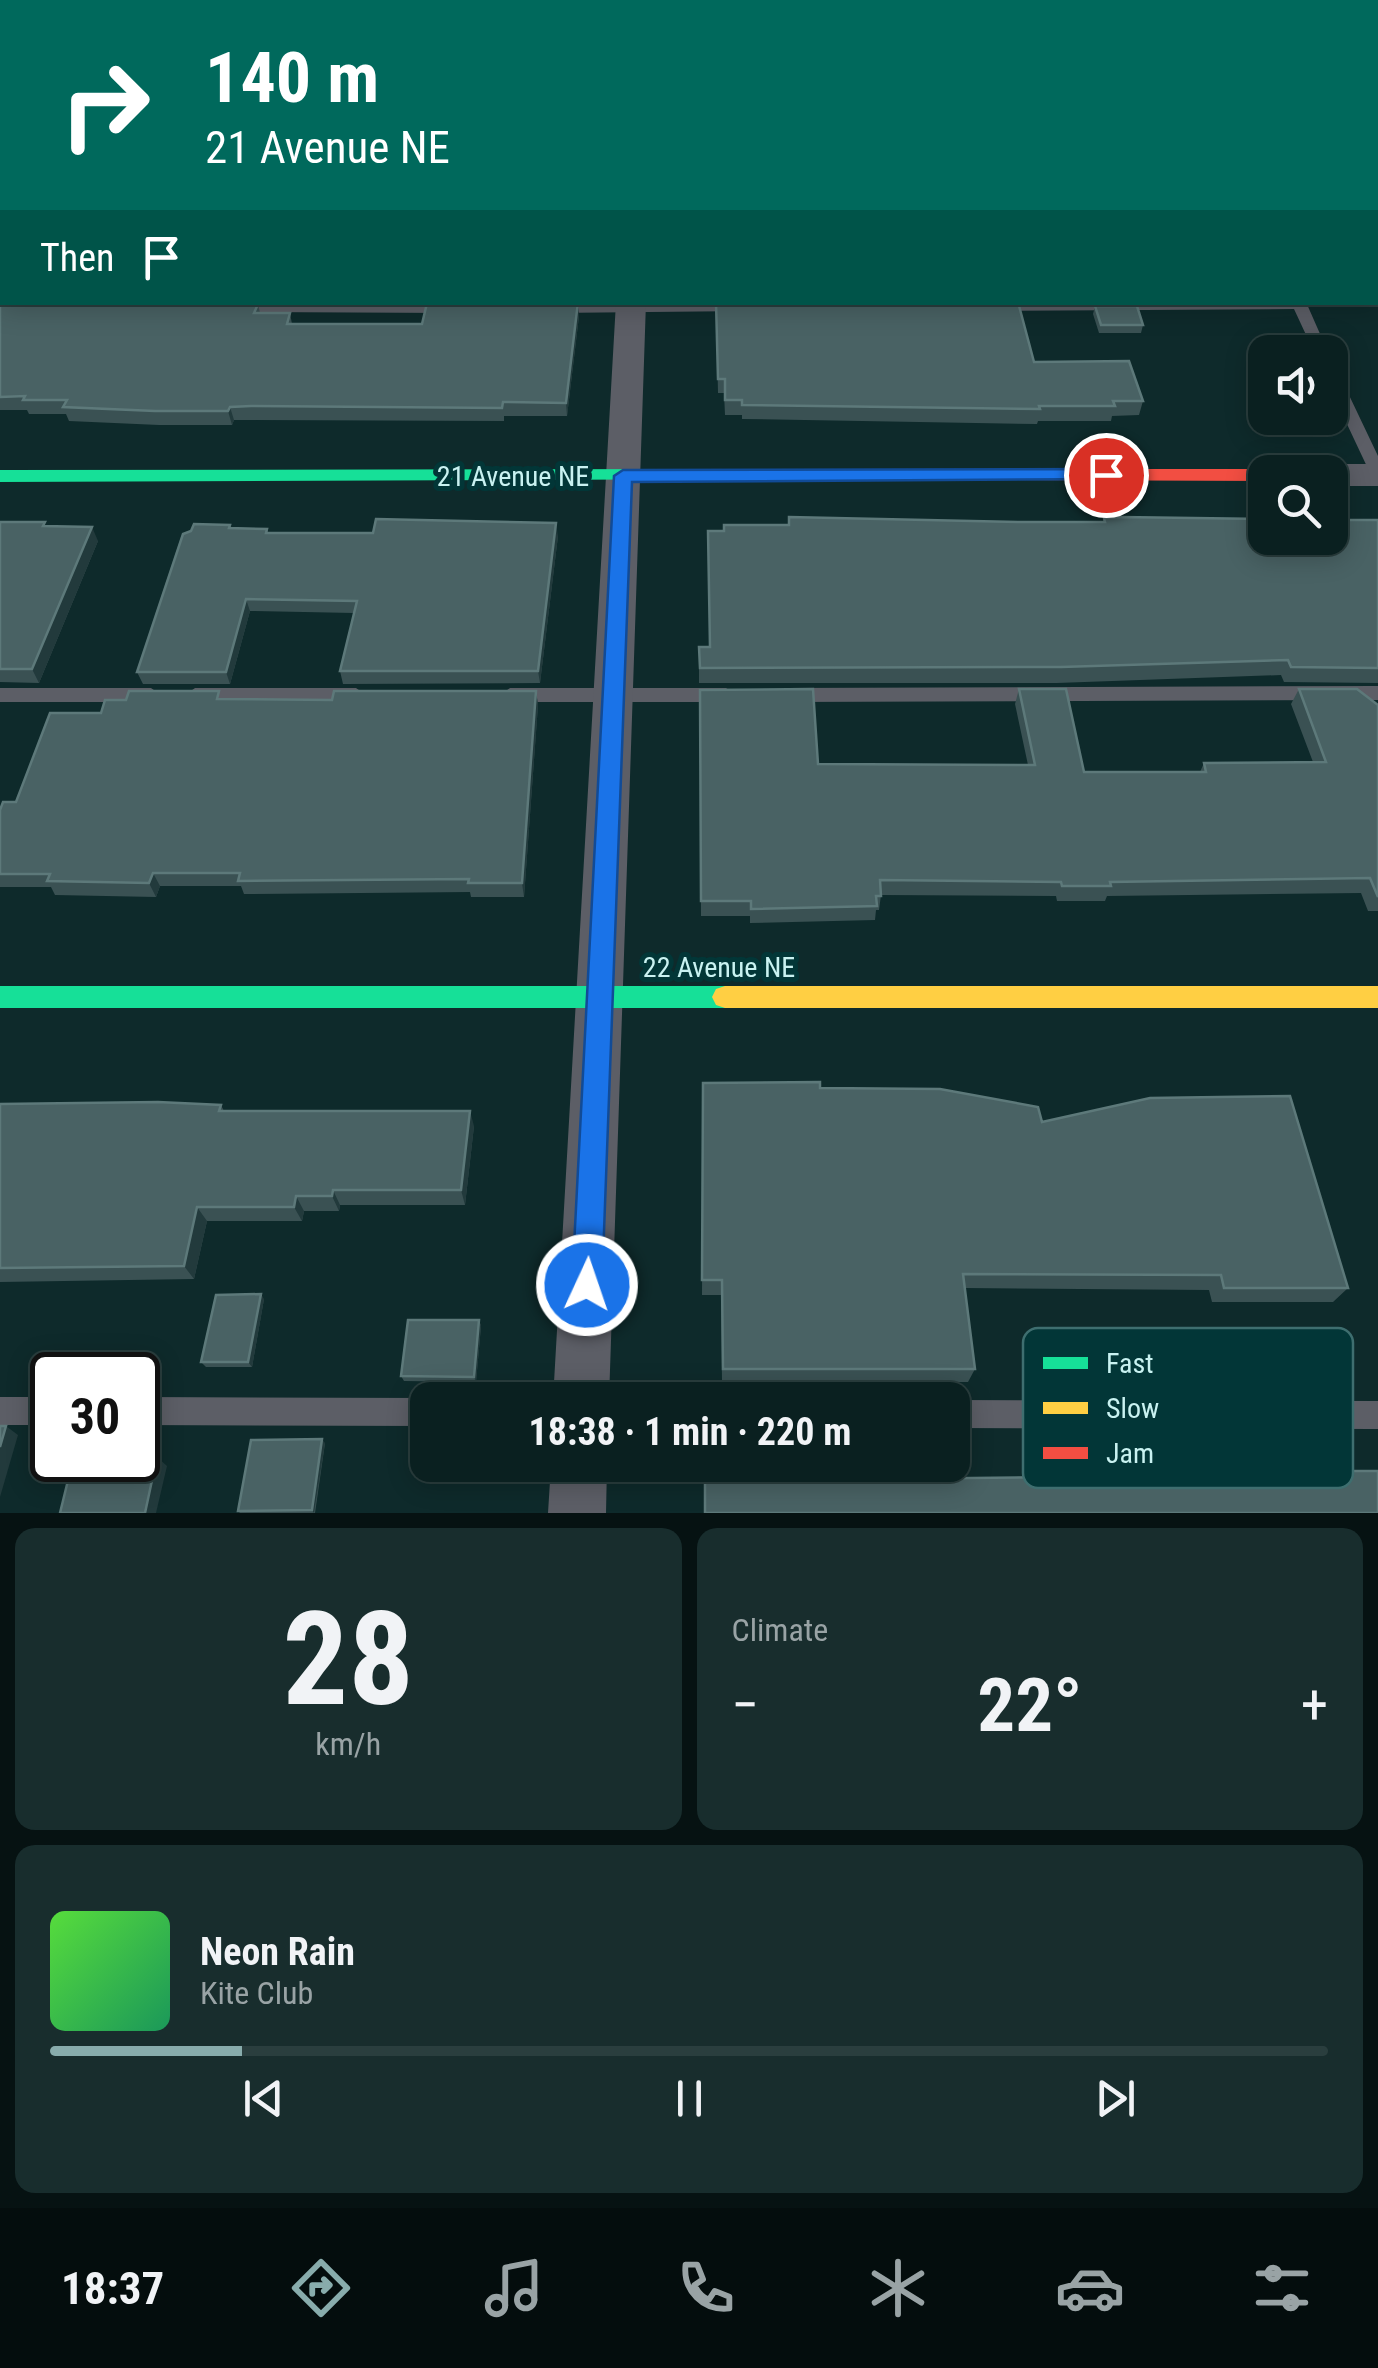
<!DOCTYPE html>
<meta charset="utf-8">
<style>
:root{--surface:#0a2020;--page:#182d2d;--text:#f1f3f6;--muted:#99a3a5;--line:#2a3e3e;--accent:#88acac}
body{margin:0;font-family:"Roboto Condensed",sans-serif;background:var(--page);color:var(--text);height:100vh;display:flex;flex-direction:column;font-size:38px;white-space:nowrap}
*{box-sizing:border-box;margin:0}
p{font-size:32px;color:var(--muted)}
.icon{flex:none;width:55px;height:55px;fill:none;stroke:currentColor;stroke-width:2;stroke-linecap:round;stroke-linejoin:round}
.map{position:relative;height:1513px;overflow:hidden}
.sheet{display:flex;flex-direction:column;gap:15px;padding:15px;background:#061212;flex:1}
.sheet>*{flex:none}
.guide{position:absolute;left:0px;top:0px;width:1380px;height:305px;box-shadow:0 5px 25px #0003,0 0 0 2px var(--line);background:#00695c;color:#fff;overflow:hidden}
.fabs{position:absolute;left:1248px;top:335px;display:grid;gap:20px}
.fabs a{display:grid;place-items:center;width:100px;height:100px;border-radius:20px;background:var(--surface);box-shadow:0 5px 25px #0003,0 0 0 2px var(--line);font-size:50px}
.speed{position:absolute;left:30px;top:1352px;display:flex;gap:20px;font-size:50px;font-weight:700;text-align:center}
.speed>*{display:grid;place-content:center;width:130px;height:130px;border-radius:50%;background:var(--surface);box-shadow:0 5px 25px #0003,0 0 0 2px var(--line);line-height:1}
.speed .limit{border:5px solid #111;border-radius:15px;background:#fff;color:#111}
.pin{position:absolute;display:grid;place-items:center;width:85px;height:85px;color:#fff;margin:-42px;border:5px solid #fff;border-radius:50%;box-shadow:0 2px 10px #0007}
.me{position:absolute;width:110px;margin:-55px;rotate:3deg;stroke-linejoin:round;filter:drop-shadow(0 0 8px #0008)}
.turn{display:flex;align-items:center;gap:35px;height:210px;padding:0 40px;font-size:45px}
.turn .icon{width:130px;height:130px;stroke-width:2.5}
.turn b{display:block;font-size:70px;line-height:85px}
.then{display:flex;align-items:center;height:95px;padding:0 40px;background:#0003;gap:20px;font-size:38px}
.big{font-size:75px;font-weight:700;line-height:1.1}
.sheet .card{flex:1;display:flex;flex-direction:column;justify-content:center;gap:15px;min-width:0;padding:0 35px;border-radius:20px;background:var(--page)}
.sheet .dial{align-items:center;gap:0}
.dial b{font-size:130px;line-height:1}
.song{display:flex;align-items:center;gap:30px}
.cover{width:120px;height:120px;border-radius:15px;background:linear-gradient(135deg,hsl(110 70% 55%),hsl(150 70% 35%))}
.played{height:10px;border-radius:5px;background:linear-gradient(90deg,var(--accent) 15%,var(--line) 15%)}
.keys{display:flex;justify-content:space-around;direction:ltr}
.heat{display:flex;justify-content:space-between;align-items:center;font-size:55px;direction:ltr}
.sheet .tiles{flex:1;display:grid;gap:15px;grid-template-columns:1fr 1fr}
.card:last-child{grid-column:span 2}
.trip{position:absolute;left:410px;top:1382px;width:560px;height:100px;border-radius:20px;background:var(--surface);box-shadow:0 5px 25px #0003,0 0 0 2px var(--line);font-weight:700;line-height:100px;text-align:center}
.menu{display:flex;height:160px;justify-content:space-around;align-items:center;background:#040d0d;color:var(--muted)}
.menu .icon{width:70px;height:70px}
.menu .on{color:var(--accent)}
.menu b{font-size:45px;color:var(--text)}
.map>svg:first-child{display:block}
</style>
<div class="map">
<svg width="1378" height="1513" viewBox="0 0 1378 1513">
<rect width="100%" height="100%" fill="#0e2a2b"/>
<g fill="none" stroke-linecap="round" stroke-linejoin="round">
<path fill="#5c5e66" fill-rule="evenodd" d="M1306,302L1328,352H1314L1294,309L992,311L985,307L992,303Z
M743,304L748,305V311L552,313L545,309L552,305Z
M232,305H453L460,309L453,313L227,312V306Z
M1330,367L1338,372L1378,456V478L1370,473L1330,388Z
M1378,686V700L785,702L775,695L785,688Z
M0,688H151L161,695L151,702H0Z
M195,688H356L366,695L356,702H195L185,695Z
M510,688H726L736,695L726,702H510L500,695Z
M0,1397H52V1425H0Z
M138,1397L428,1398L433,1400H428V1426L138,1425Z
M952,1400L1378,1401V1429L952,1428Z"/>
<path fill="#5c5e66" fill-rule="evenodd" d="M633,0H655V2H633Z
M616,302H646L609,1400H553Z
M1330,464H1378V486H1330V472H1315Z
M551,1465H607L606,1513H548Z"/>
<path fill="#16e098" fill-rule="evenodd" d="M1344,0H1357L1358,2H1346Z
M770,469L779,475L777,479L0,482V470Z
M0,986H725L734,989L738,997L734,1005L725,1008H0Z"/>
<path fill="#ffcf43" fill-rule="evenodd" d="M725,986H1378V1008H725L716,1005L712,997L716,989Z"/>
<path fill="#f24e42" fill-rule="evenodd" d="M770,469H1265L1273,472H1265V481L763,479L761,475Z"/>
</g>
<path fill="#3a5153" d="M716,302L1034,362L1143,401L1139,415L1112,416L1111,421H1038L1037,424L742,419V415H725L724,393H718Z
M258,304L260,313H290L292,324H422L579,316L567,416H504V421L255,420H234L232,425H159L69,421L66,414H29L27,410H0V305Z
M1095,306L1143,325L1141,333H1099L1093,314Z
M789,517L1020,522H1103L1104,518L1378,520V683L1284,682L1281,675L1057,683H699V647H710L724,531L788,525Z
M0,522L47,526L98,541L39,683L0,682Z
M230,525L232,528L267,529L268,533L558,536L540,683L343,684L340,671L354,613L250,611L230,684H143L137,672Z
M1019,689L1084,772H1200L1204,763L1313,762L1291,704L1299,689L1378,705V911H1368L1361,893L1107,896L1105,901H1057L1056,896L881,895L879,910H876L875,920L750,923V916H701L700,690L818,764L1028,765L1015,704Z
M536,691L538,705L524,897H471L470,892L244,894L241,886H160L156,897L55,895L51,887H0V810L16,802L101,713L222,699L332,700Z
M703,1083L820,1088L1042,1122L1348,1288L1333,1302H1212L1209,1290L965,1288L975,1369L968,1382H722L721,1295H702Z
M0,1104L221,1105L224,1111L474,1126L465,1205H340L339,1211H304L302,1221H207L194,1279L0,1282Z
M264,1299L252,1367H206L201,1362Z
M479,1320L481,1326L476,1382L404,1381L401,1376Z
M1054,1419L1097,1477H1255L1262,1471L1378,1513L1050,1477L1045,1432Z
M325,1443L315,1513H240L238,1511Z"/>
<path fill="#223a3c" d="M578,302L579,316L567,416L566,403Z
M230,407L234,420L232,425L228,411Z
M556,523L558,536L540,683L538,671Z
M92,527L98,541L39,683L32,669Z
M246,599L250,611L230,684L226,672Z
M536,691L538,705L524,897L522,883Z
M153,873L160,886L156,897L149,883Z
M470,1111L474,1126L465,1205L461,1190Z
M333,1190L340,1205L339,1211L332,1196Z
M296,1196L304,1211L302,1221L294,1207Z
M197,1207L207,1221L194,1279L184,1266Z
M261,1294L264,1299L252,1367L248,1362Z
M479,1320L481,1326L476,1382L474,1377Z
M6,1426L18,1435L0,1497V1447Z
M322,1439L325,1443L314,1513L312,1510Z
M157,1457L167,1466L156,1513H145Z"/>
<path fill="#496264" stroke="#5d797a" stroke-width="2.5" d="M0,0H594V2H2V126H0L1,54L0,53Z
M697,0H1228L1226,2H697Z
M2,144V289H0V148Z
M578,302L566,403L503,402L502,408L251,406L230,407L228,411H155L63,407L67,400H23L25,396L0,397V305L258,304L254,313H290L287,324H422L427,303Z
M716,302H1018L1034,362L1129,361L1143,401H1113L1115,406H1039L1040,409L742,405V400H725V379H718Z
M1095,306H1137L1143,325H1101Z
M789,517L1020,522H1105L1104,518L1120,517L1265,519V538H1330V520H1378V668L1291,667L1288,660L1061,667L700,668L699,647H710L708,531H724V525H789Z
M376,519L556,523L538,671H340L357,601L246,599L226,672H137L183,534L191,531L194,524L230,525L229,528L267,529L266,533H373Z
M0,522H45L43,526L92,527L32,669H0Z
M813,689L818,764L1035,765L1019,689H1066L1084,772H1206L1204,763L1326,762L1299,689H1357L1378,705V897L1370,878L1110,882L1111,886H1062L1061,882L880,880L881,896H876L877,906L751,909V901H701L700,690Z
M129,691H219L217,699L332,700L334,691H536L522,883H468L469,879L238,881L240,873H153L149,883L47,881L50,874H0V810L3,802H16L50,713H101L105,700H126Z
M820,1082V1088L940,1089L1038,1107L1042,1122L1150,1098L1290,1096L1348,1288H1224L1221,1275L963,1274L975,1369H723L722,1280H702L703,1083Z
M158,1102L221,1105L219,1111H470L461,1190H333L332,1196H296L294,1207H197L184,1266L0,1268V1104Z
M261,1294L248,1362H201L216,1295Z
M408,1320H479L474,1377L401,1376Z
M1054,1419H1088L1097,1477H1263L1262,1471H1378V1513H705V1481L1060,1477Z
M0,1426H6L0,1447Z
M322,1439L312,1510L238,1511L251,1440Z
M138,1457H157L145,1513H60L73,1460H138Z"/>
<path fill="#1a73e8" stroke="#114b97" stroke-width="2.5" d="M1106,469L1112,471V479L632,482L602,1285L597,1296L587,1300L576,1296L572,1285L614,476L623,470Z"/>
<g text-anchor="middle" stroke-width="10" stroke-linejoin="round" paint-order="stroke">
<g font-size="28" fill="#c9f2f1" stroke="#023637">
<text x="513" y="486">21 Avenue NE</text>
<text x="719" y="977">22 Avenue NE</text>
</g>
</g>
<rect x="1023" y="1328" width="330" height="160" rx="15" fill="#023637" stroke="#3e6e6f" stroke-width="2.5"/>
<rect x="1043" y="1357" width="45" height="12" fill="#16e098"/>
<rect x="1043" y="1402" width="45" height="12" fill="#ffcf43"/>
<rect x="1043" y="1447" width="45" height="12" fill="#f24e42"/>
<g font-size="28" fill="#c9f2f1">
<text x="1106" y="1373">Fast</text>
<text x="1106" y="1418">Slow</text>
<text x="1106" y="1463">Jam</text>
</g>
</svg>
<div class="fabs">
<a><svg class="icon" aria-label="sound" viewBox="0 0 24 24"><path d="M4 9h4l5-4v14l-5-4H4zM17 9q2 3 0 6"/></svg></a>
<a><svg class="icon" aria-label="search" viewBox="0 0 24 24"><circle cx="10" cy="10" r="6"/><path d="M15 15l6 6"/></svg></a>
</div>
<div class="speed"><div class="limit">30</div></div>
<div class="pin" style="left:1106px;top:475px;background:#d93025"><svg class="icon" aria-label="arrive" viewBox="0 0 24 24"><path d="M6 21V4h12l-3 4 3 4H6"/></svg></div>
<svg class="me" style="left:587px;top:1285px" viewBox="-20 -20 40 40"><circle r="17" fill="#1a73e8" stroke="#fff" stroke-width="3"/><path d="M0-11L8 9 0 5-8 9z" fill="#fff"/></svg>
<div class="trip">18:38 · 1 min · 220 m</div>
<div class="guide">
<div class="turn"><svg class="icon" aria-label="right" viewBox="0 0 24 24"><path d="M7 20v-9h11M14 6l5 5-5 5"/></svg><div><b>140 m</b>21 Avenue NE</div></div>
<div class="then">Then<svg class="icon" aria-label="arrive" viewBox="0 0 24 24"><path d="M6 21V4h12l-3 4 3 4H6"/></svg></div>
</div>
</div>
<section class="sheet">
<div class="tiles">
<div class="card dial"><b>28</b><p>km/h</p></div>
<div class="card"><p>Climate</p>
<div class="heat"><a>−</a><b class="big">22°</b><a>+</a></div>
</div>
<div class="card">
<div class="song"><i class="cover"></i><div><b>Neon Rain</b><p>Kite Club</p></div></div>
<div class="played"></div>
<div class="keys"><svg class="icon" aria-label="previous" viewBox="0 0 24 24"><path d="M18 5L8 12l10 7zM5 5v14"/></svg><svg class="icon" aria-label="pause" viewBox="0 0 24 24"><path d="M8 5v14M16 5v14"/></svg><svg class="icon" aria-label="next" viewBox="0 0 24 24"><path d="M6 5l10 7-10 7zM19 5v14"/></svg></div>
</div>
</div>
</section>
<nav class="menu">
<b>18:37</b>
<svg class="icon on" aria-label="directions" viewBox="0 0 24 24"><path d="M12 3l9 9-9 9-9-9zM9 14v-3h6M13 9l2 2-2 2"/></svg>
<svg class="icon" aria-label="music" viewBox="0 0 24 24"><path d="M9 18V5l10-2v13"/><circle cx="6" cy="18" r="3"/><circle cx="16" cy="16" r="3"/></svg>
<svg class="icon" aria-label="phone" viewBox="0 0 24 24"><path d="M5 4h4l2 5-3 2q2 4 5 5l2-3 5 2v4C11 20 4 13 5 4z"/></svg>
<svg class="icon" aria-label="climate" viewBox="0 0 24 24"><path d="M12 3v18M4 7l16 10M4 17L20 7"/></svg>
<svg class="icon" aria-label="car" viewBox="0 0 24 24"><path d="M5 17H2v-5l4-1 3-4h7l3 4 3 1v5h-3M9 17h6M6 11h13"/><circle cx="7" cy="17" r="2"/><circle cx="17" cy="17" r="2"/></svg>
<svg class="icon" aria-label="filters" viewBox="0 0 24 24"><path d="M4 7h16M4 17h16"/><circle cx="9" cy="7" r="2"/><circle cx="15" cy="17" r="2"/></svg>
</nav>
